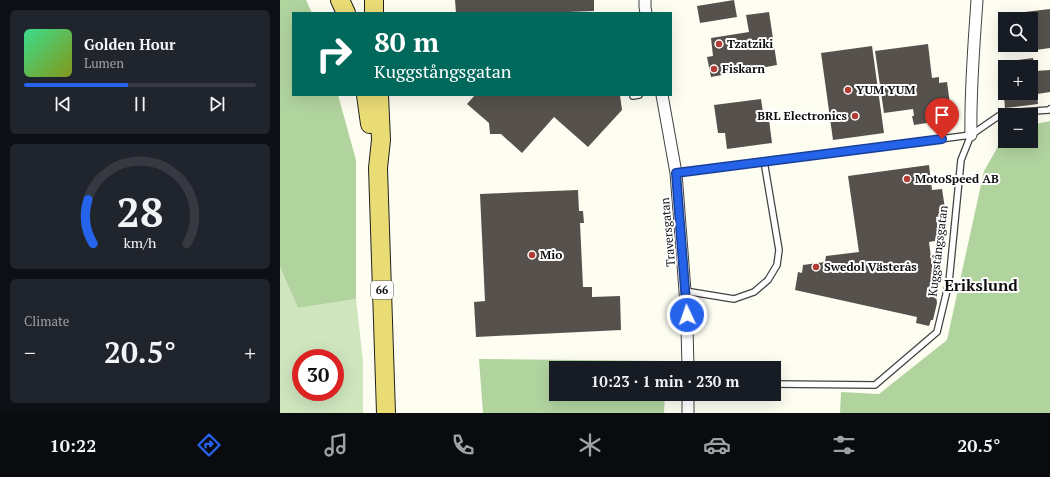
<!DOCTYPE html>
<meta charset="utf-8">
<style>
:root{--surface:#171b24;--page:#20242c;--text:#f1f3f6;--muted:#9ea1a6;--line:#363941;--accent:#2563eb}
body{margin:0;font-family:"PT Serif",serif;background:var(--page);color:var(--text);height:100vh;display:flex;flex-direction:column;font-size:15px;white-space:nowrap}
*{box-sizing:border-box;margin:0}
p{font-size:13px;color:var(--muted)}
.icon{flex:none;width:22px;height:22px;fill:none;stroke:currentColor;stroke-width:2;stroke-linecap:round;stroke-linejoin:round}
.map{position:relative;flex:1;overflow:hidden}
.side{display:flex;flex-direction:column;gap:10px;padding:10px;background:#0d0f14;width:280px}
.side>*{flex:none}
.guide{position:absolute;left:12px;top:12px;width:380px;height:84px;border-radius:0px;box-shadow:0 4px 16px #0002;background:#00695c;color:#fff;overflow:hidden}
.buttons{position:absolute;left:718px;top:12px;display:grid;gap:8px}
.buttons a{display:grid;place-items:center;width:40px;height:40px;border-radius:0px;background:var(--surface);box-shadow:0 4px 16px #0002;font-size:20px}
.speed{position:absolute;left:12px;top:349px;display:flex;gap:8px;font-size:20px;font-weight:700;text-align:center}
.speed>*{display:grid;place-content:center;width:52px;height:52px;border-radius:50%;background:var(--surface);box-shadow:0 4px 16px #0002;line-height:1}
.speed .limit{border:6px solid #d22;background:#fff;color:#111}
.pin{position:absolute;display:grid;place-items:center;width:34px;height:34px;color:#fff;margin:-41px -17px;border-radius:50% 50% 50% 0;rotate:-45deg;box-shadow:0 0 4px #0007}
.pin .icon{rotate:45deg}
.me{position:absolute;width:44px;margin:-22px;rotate:357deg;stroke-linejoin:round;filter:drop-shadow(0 0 3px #0008)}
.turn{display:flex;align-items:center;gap:14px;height:84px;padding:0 16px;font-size:18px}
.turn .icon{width:52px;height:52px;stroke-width:2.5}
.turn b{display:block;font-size:28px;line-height:34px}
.big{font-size:30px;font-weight:700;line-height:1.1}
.side .widget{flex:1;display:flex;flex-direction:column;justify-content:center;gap:6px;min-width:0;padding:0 14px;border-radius:6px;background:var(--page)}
.side .dial{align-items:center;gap:0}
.dial svg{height:104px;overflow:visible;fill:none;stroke:var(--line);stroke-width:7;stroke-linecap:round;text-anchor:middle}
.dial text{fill:var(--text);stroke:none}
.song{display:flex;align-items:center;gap:12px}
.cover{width:48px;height:48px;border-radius:6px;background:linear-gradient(135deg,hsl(150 70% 55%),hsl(70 70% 35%))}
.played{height:4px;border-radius:2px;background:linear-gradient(90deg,var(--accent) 45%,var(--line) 45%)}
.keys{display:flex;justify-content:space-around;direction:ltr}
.heat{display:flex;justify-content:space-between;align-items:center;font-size:22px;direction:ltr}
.trip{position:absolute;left:269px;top:361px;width:232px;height:40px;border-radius:0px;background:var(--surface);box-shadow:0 4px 16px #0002;font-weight:700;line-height:40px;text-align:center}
.dock{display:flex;height:64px;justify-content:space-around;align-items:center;background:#090b0e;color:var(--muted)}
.dock .icon{width:28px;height:28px}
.dock .current{color:var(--accent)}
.dock b{font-size:18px;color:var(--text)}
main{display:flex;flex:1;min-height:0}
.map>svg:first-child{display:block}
</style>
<main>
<section class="side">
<div class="widget">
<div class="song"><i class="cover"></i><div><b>Golden Hour</b><p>Lumen</p></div></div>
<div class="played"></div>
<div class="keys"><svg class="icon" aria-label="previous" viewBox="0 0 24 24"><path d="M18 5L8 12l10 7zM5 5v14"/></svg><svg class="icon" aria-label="pause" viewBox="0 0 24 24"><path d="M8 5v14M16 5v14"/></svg><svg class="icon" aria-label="next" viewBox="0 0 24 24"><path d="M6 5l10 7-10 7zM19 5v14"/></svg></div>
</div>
<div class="widget dial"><svg viewBox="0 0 100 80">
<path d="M14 69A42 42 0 1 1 86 69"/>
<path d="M14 69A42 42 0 0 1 10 35" stroke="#2563eb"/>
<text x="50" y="56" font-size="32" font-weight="700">28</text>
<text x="50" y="72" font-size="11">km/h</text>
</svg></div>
<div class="widget"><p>Climate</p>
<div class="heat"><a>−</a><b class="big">20.5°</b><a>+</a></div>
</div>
</section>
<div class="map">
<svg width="770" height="413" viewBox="0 0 770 413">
<rect width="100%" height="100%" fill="#fefdf2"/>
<path fill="#cee5be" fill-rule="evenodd" d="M0,267L18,308L76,299L83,361V413H0ZM21,358H55V392H21Z"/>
<path fill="#b1d49f" d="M0,0H26L32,13H13V95H58L76,160V299L18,308L0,267Z
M770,121V413H560L561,392L599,394L667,340L704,171L725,134V141H751V125Z
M199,359L386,361L385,368H276V394H385L384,413H203Z"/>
<path fill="#56514c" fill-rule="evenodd" d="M175,0H314V11L262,13H176Z
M454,0L457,17L420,23L417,6Z
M770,9V48L741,52L740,45H751V19H725V34L721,35L719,15Z
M489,12L497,65L431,77L427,57L433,56L431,38L469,32L466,15Z
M648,44L652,78L659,77V83L667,82L672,119L634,125L632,116H634L633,109L604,113L595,51Z
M592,46L604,133L553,140L541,53Z
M753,58L755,71L770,70V92L757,94L758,104L725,108L721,62ZM725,67H751V93H725Z
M195,95H340L342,110L308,147L274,117L242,153L221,134H210L209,123L187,104Z
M481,99L483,113L488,112L492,143L447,149L445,133H438L434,105Z
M649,165L652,190L662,189L666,215L656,217L660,240L649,242L657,303L653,320H651L649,326L636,323L637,317L515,290L518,272L522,273L523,265L545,262L546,256L579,252L568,176Z
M298,190L299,211H303L304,223H300L303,287H312V297L340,296L341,330L196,337L194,302L205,301L200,194Z"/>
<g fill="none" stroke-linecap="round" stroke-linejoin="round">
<g stroke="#424242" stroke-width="8">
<path id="lane" d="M353,95V96L359,95
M396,173L691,135L723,113L769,110L770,109
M405,291L454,299L474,292L488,280L497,265L499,250L484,161
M494,384L595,385L657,332L669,282L681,160L691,135"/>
</g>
<g stroke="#424242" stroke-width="13">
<path id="street" d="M365,0V7L366,13
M382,95L396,173L405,291L407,328L408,368
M691,135C690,90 694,45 697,0
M408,394V413"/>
</g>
<g stroke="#202020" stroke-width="20">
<path id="primary" d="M60,0L66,13
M94,0V13
M86,95L90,124
M99,95L101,140L98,168L106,413"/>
</g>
<use href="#lane" stroke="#fff" stroke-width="5.5"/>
<use href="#street" stroke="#fff" stroke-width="11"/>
<use href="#primary" stroke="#eadc75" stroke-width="18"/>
</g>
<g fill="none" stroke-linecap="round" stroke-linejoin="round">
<g stroke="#184099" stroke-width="10">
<path id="route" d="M407,315L396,173L662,139"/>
</g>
<use href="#route" stroke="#2563eb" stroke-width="7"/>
</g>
<g fill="#b13d35" stroke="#fff" stroke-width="1.5">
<circle cx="439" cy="44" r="4"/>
<circle cx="434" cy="69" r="4"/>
<circle cx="568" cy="90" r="4"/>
<circle cx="575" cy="116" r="4"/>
<circle cx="627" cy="179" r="4"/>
<circle cx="252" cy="255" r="4"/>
<circle cx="536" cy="267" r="4"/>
</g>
<g text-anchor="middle" stroke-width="4" stroke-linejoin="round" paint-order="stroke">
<rect fill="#fff" stroke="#575757" stroke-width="1" x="91" y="281" width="22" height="18" rx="3"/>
<g font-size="11" font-weight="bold" fill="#0f0f0f">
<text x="102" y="294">66</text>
</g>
<g font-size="12" font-weight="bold" fill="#0f0f0f" stroke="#fff" text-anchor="start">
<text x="447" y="48">Tzatziki</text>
<text x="442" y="73">Fiskarn</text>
<text x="576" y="94">YUM YUM</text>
<text x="567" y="120" text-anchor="end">BRL Electronics</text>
<text x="635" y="183">MotoSpeed AB</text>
<text x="260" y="259">Mio</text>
<text x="544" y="271">Swedol Västerås</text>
</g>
<g font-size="12" fill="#0f0f0f" stroke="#fff">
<text transform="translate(388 232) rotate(-95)" y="4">Traversgatan</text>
<text transform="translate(658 251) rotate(-83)" y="4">Kuggstångsgatan</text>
</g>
<g font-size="16" font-weight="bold" fill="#0f0f0f" stroke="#fff">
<text x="701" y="291">Erikslund</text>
</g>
</g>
</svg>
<div class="buttons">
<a><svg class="icon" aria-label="search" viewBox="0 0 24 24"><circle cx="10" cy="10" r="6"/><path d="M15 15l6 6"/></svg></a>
<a>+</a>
<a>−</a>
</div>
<div class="speed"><div class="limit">30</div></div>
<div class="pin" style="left:662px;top:139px;background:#d93025"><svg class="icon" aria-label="arrive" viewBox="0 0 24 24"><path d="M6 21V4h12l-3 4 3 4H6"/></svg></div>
<svg class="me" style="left:407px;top:315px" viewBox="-20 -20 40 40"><circle r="17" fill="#2563eb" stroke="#fff" stroke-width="3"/><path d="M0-11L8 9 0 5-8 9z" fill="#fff"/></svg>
<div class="trip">10:23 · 1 min · 230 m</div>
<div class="guide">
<div class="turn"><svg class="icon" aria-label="right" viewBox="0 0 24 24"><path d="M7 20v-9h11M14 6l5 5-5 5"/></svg><div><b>80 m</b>Kuggstångsgatan</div></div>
</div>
</div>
</main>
<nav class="dock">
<b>10:22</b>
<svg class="icon current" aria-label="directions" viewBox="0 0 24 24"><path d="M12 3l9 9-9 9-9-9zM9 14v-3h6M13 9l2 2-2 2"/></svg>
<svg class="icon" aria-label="music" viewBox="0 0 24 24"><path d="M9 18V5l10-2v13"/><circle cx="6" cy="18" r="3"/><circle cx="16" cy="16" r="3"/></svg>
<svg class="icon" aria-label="phone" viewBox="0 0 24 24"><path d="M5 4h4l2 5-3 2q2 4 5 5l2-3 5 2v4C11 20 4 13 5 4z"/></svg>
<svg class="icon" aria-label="climate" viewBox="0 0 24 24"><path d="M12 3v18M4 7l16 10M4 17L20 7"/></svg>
<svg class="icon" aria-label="car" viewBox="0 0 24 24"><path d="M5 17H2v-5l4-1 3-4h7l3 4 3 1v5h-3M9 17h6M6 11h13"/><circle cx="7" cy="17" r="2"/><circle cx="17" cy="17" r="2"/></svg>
<svg class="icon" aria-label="filters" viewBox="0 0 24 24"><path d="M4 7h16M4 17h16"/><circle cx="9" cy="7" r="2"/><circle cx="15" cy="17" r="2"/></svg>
<b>20.5°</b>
</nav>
